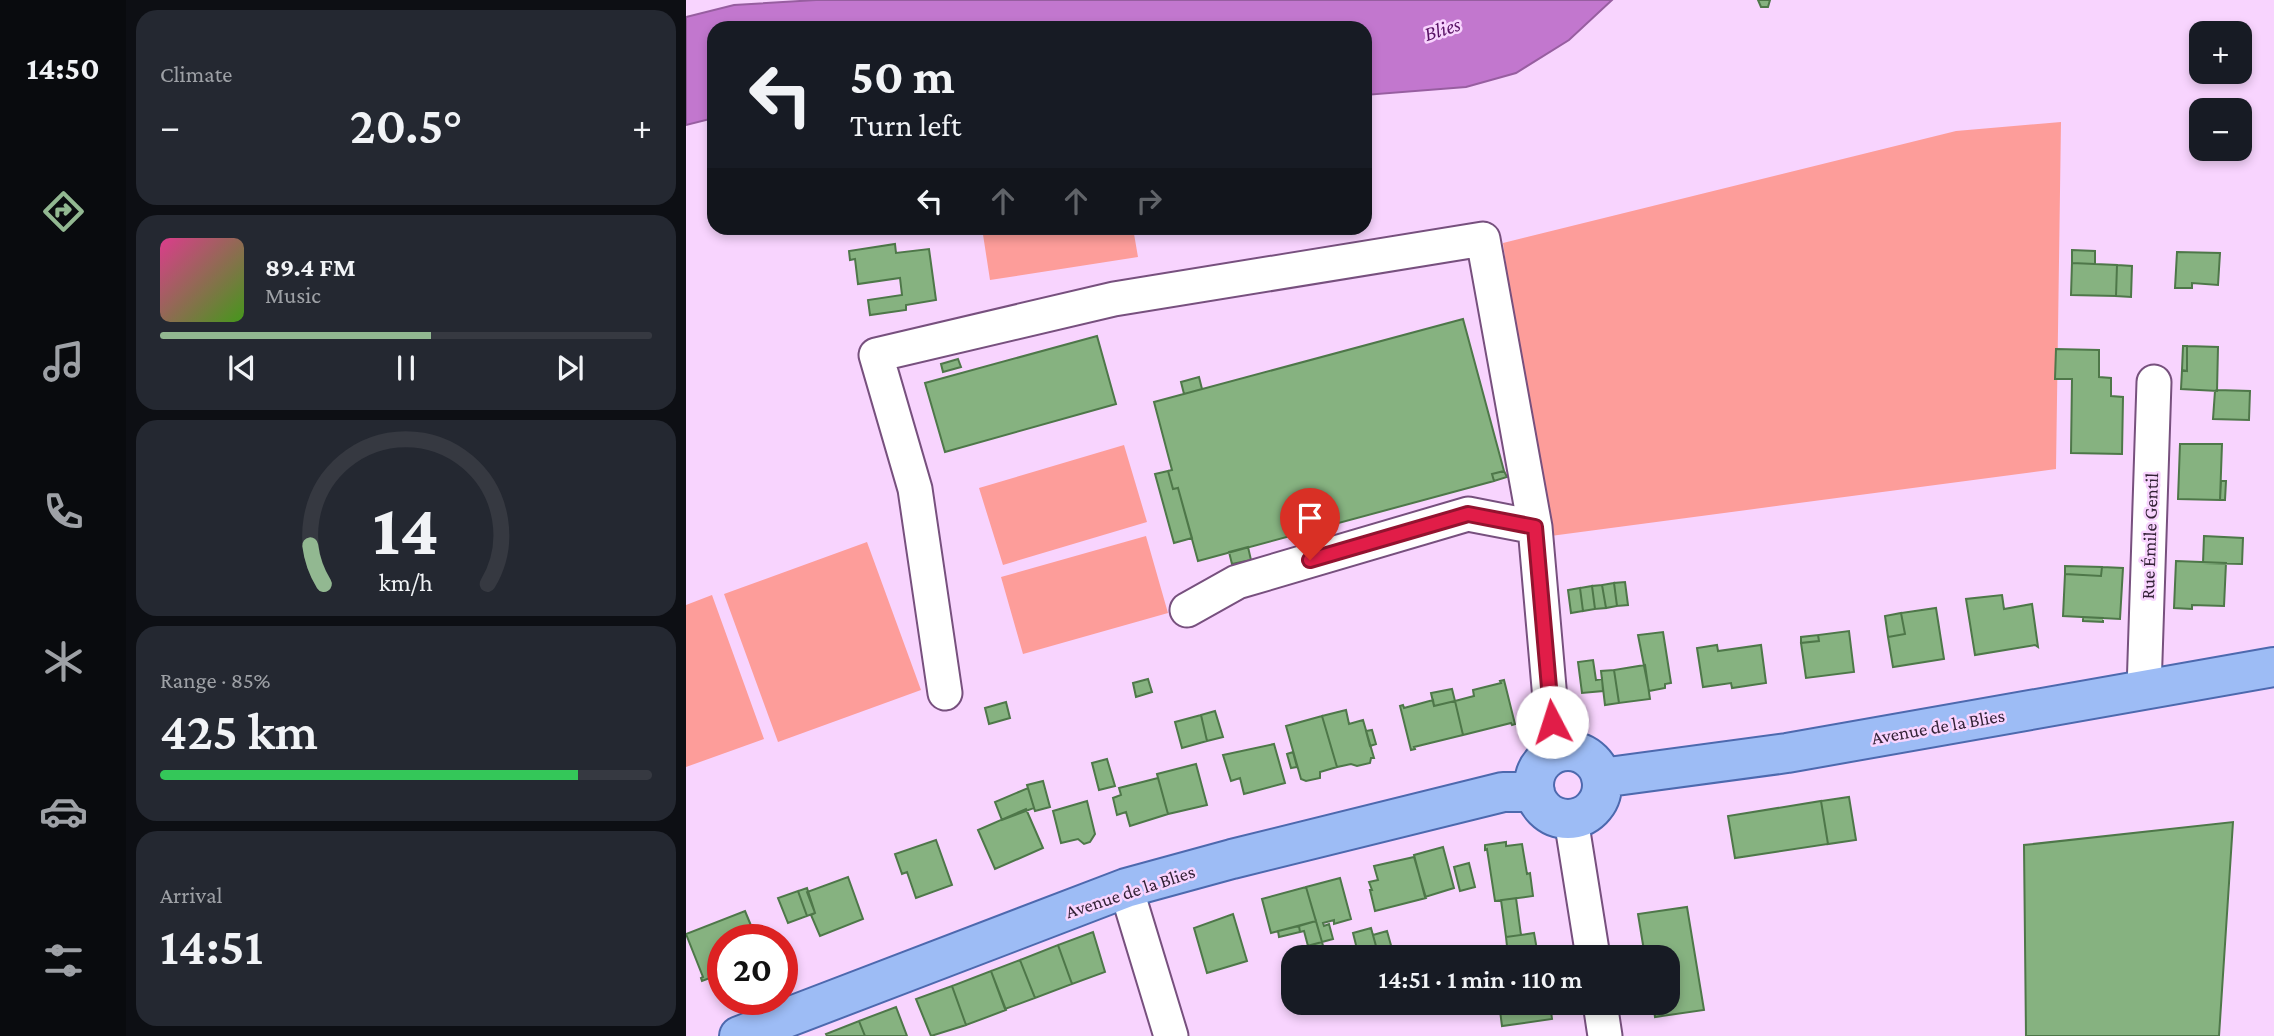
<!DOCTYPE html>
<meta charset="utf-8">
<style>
:root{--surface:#171b24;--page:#242831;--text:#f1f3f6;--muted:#9ea1a6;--line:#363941;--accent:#92b891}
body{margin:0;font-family:"Crimson Pro",serif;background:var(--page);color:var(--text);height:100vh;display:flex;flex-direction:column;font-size:26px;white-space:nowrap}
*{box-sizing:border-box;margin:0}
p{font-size:23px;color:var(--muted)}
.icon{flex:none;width:38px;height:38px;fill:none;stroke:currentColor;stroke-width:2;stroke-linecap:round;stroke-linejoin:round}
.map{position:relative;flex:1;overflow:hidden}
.drawer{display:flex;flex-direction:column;gap:10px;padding:10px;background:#0d0f14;width:560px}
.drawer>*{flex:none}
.hud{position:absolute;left:21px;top:21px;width:665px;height:214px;border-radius:21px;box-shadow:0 4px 10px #0003;background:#171b24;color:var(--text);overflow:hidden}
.controls{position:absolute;left:1503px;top:21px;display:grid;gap:14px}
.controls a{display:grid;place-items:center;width:63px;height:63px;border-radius:14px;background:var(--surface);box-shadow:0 4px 10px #0003;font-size:35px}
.speed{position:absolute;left:21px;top:924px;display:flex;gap:14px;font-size:35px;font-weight:700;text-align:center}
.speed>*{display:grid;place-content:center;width:91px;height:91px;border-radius:50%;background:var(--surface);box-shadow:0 4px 10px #0003;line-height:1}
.speed .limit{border:10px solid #d22;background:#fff;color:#111}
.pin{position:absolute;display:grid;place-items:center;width:60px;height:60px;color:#fff;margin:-72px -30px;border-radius:50% 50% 50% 0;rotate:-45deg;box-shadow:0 0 7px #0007}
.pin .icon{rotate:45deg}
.me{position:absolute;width:77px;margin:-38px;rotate:355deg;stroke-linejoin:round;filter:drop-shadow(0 0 5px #0008)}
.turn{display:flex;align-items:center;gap:24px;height:147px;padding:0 28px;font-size:32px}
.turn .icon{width:91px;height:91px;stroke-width:2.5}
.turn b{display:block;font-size:49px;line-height:60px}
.lanes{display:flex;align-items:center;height:66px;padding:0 28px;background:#0003;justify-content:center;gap:35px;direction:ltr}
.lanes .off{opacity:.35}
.big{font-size:52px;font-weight:600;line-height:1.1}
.drawer .card{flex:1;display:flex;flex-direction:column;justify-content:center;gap:10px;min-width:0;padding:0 24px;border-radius:21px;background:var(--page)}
.drawer .dial{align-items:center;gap:0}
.dial svg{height:182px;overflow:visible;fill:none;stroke:var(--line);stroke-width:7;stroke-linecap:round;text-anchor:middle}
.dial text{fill:var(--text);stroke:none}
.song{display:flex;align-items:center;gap:21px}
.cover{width:84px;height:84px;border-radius:10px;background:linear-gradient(135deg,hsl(330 70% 55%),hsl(100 70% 35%))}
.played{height:7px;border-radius:4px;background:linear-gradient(90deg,var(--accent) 55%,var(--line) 55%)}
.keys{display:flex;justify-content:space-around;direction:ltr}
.heat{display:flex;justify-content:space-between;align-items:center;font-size:38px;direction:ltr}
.charge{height:10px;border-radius:5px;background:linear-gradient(90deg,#34c759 85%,var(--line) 0)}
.trip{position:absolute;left:595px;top:945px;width:399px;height:70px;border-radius:21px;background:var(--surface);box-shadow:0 4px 10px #0003;font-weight:600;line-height:70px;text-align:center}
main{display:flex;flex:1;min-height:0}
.menu{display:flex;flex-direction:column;width:126px;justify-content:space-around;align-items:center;background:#090b0e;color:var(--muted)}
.menu .icon{width:49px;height:49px}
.menu .selected{color:var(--accent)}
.menu b{font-size:32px;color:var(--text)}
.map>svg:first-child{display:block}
</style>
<main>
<nav class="menu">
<b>14:50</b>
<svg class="icon selected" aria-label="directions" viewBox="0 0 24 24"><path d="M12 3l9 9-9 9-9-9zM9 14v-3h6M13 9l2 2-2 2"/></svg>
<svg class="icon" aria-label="music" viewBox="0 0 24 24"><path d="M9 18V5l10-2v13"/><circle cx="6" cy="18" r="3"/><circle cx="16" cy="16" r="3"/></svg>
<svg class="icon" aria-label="phone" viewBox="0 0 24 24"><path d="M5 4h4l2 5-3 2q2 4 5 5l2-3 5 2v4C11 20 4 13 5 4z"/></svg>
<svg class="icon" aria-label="climate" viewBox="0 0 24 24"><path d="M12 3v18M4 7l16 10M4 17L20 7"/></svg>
<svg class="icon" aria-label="car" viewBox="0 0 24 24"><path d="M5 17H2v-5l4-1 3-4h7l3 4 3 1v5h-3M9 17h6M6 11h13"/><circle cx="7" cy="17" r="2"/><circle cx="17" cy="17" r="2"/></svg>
<svg class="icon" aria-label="filters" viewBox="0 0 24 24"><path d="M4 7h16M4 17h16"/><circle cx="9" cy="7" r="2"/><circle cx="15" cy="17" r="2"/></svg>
</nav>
<section class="drawer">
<div class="card"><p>Climate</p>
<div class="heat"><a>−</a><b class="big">20.5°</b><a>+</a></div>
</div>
<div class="card">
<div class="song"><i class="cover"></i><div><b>89.4 FM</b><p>Music</p></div></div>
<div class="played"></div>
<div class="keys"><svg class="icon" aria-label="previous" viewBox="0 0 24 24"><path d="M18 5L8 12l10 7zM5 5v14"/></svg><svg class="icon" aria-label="pause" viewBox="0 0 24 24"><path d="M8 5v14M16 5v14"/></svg><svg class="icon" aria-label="next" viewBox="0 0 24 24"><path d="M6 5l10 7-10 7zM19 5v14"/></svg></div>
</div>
<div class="card dial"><svg viewBox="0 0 100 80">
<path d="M14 69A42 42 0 1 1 86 69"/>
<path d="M14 69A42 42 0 0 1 8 52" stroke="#92b891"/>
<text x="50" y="56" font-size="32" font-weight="700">14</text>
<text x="50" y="72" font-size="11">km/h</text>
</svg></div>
<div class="card"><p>Range · 85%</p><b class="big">425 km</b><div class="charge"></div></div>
<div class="card"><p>Arrival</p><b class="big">14:51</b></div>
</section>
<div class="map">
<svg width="1588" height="1036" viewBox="0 0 1588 1036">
<rect width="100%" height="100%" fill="#f8d4fe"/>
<path fill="#fd9d9a" d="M1375,122L1370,469L857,537L817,243L1270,131Z
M296,228H447L452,257L304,280Z
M438,445L461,522L317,565L293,488Z
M460,536L482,613L337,654L315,577Z
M181,542L235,690L92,742L38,594Z
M26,595L78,739L0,767V605Z"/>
<path fill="#c277ce" stroke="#975ea0" stroke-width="2" d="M130,0H926L883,40L830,73L780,87L679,95V28H28V118L0,125V17L48,5Z"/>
<path fill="#86b280" stroke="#4e7749" stroke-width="2" d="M1072,0H1084L1082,7H1075Z
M209,244L210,253L243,249L250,300L220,305V310L184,315L182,300L216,295L214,278L172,284L169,259L164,260L163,251Z
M1386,250L1409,251V264L1386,263Z
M1491,252L1534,253L1532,285L1506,283V288H1489Z
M1386,263L1431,265L1430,296L1385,295Z
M1431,265L1446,266L1445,297L1430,296Z
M777,319L818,471L806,474L808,481L512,561L492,488L487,489L482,471L486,470L468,402Z
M411,336L430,404L259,452L239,383Z
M1497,346H1501V371L1496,370Z
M1501,346L1532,347L1531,391L1495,389L1496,370L1501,371Z
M1370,349L1413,350V377L1425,378V396L1437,397L1436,454L1385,453L1386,379H1369Z
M272,359L275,367L257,372L255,364Z
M513,377L516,389L498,394L495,382Z
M1531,390L1564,391L1563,420L1527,419L1529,391Z
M1494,444H1536L1534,500L1492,499Z
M482,471L487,489L492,488L506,538L488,543L469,474Z
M818,471L821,477L808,481L806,474Z
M1535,481H1540L1539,500H1534Z
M1518,536L1557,538L1556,564L1517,563Z
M562,547L565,560L546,564L543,552Z
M1490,561L1540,563L1538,606L1506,605V609L1488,608Z
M1379,566L1416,567L1415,576L1379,574Z
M1416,567L1437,568L1434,619L1377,616L1379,574L1415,576Z
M939,582L942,605L931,606L928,583Z
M928,583L931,606L920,608L916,585Z
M916,585L920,608L909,609L906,586Z
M906,586L909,609L897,611L894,588Z
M894,588L897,611L885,613L882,590Z
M1316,595L1318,609L1346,604L1352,647L1349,645L1289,655L1280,599Z
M1250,608L1258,659L1207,667L1202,637L1219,634L1215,613Z
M1215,613L1219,634L1202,637L1199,616Z
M1397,617L1417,618V622L1397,621Z
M1163,631L1168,672L1120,678L1115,643L1133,641L1132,635Z
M977,632L985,683L979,684V688L963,691L952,635Z
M1132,635L1133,641L1115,643V637Z
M1031,645L1032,651L1075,645L1080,683L1046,688L1045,683L1017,687L1011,648Z
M907,660L910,680L916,679L917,691L896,693L892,662Z
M959,665L964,699L933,703L928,670Z
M928,670L933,703L919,705L915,671Z
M462,679L466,692L450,697L447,683Z
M818,680L829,724L826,725L825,723L777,735L769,701L788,696L787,690L815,683L814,681Z
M766,689L769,701L748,706L745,693Z
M747,700L748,706L769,701L777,735L728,747L729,749L725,750L714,706L717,705L718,708Z
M320,702L324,718L303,724L299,708Z
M660,710L663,724L677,720L688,758H685L684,763L671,766L665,764L651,767L636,716Z
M529,711L537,737L521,741L515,715Z
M515,715L521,741L496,748L489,722Z
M636,716L651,767L634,772V778L620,781L615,779L600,726Z
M686,730L690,744L684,746L680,731Z
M588,744L599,783L558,794L554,778L545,781L537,755Z
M607,752L611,767L605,768L601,754Z
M421,759L429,786L413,790L406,763Z
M510,764L521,805L482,814L471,774Z
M472,778L482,814L444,826L440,812L431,815L427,798L435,795L433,788Z
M357,781L364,807L349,811L341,785Z
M342,788L348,808L316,820L309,802Z
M1163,797L1170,840L1142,844L1135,801Z
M401,801L409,834L404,842L398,844L392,839L375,843L367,811Z
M1135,801L1142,844L1049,858L1042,816Z
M340,809L357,848L309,869L292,830Z
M1547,822L1533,1036H1340L1338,845Z
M250,840L266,885L230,898L221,872L216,874L209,854Z
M820,842V846L836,844L841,874L844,873L847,896L809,901L801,849L799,850V845Z
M757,847L768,888L739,897L728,855Z
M728,857L740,898L689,911L684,890H686L683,882L692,880L688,866Z
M783,863L789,887L774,891L768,867Z
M162,877L177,919L134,936L125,915L129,913L121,892Z
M654,878L665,919L648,924V920L637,923L638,926L643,924L647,939L636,942L620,887Z
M620,887L630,921L585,933L576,899Z
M121,888L129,913L121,916L112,891Z
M112,891L121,916L102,923L92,898Z
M830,898L835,935L820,937L815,900Z
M1001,907L1018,1010L969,1017L967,1003H982V957H959L952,914Z
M59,911L71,940H37V973L16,981L15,978L17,977L0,934Z
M547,914L561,961L521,973L508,928Z
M630,921L636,942L622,946L618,931L614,932L613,926Z
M613,926L614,932L593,937L592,931Z
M685,928L693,957H673L667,933Z
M701,931L708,956L693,957L687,935Z
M407,932L419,972L386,984L372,945Z
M848,933L851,950L822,955L820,937Z
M636,942L640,957H613L610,949Z
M372,945L386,984L349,998L334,960Z
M334,960L349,998L319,1009L305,971Z
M305,971L320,1010L280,1025L266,986Z
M266,986L280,1025L245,1036L230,999Z
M813,1003H864L866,1019L816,1026Z
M210,1007L221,1036H179L173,1021Z
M173,1021L179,1036H141L140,1034Z"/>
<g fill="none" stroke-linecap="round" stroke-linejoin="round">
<g stroke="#77507e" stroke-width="37">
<path id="minor" d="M501,610L551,582L782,514L849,527
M1458,690L1468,382
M259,693L229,489L190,355L428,299L797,239L849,527L866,722L877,751
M885,819L907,957
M440,888L485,1036
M914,1003L919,1036"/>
</g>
<g stroke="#4d69ae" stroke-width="42">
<path id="major" d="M848 785a34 34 0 1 1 68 0a34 34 0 1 1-68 0Z
M915,778L1101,753L1588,667
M53,1036L440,888L546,859L817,792H849"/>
</g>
<use href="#minor" stroke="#fff" stroke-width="33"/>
<use href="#major" stroke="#9dbcf5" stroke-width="38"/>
</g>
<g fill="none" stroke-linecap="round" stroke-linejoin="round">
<g stroke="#92132f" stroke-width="18">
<path id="route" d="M624,560L782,514L849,527L866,722"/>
</g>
<use href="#route" stroke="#e11d48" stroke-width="12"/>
</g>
<g text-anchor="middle" stroke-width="5" stroke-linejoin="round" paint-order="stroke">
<g font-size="19" fill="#332236" stroke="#f8d4fe">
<text transform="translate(1463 536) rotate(-88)" y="7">Rue Émile Gentil</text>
<text transform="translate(1252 726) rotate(-10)" y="7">Avenue de la Blies</text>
<text transform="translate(444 891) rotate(-18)" y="7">Avenue de la Blies</text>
</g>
<g font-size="21" font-style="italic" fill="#560f62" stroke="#f8d4fe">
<text transform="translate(756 29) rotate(-18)" y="7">Blies</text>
</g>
</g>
</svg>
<div class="controls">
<a>+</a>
<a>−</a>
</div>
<div class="speed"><div class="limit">20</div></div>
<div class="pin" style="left:624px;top:560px;background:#d93025"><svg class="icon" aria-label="arrive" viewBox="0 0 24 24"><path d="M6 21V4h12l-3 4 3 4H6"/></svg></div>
<svg class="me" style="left:866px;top:722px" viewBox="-20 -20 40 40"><circle r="19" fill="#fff"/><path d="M0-13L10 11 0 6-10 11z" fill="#e11d48"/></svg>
<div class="trip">14:51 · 1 min · 110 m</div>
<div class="hud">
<div class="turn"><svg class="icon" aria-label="left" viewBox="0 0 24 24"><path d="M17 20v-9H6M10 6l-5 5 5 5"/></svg><div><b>50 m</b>Turn left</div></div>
<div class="lanes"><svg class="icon" aria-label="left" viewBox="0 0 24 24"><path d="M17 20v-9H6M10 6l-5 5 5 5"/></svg><svg class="icon off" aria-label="ahead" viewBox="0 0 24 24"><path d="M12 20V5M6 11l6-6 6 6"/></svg><svg class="icon off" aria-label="ahead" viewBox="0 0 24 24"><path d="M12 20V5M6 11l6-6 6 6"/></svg><svg class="icon off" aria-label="right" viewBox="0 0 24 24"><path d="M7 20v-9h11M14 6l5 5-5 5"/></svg></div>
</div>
</div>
</main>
